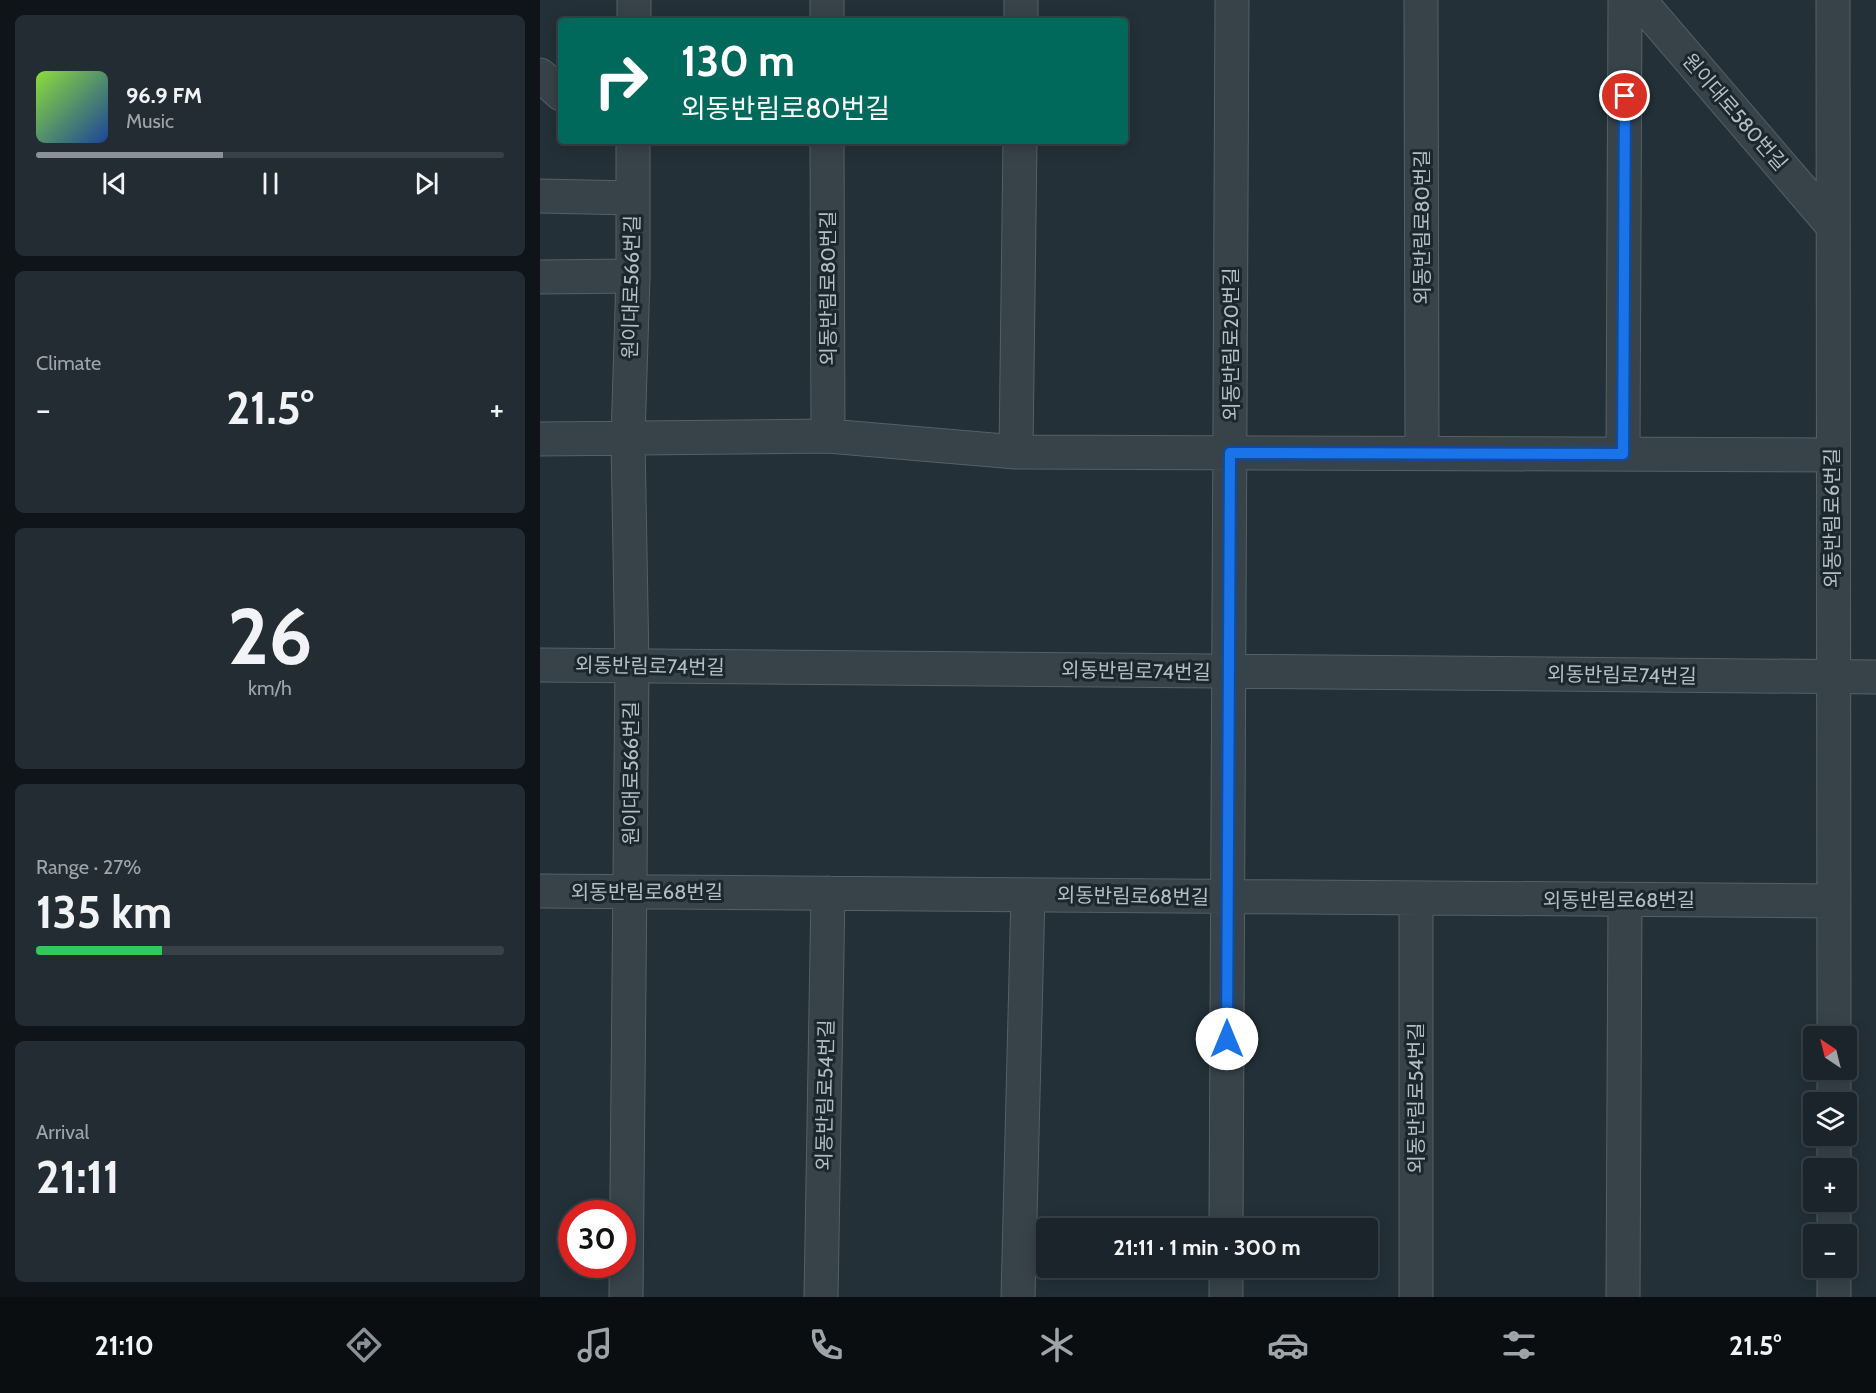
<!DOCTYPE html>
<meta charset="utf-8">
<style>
:root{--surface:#1a242a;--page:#232c32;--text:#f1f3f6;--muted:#9fa4a8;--line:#384147;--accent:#8c9099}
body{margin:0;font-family:Cabin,"Noto Sans KR",sans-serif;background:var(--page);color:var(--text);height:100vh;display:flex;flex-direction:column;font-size:22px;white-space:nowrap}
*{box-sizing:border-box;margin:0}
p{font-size:20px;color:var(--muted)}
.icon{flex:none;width:33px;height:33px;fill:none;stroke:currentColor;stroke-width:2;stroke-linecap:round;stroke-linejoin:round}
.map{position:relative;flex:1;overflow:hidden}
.panel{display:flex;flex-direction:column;gap:15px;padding:15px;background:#0e1417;width:540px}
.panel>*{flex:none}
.banner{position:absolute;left:18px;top:18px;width:570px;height:126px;border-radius:6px;box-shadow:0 3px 15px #0003,0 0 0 2px var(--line);background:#00695c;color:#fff;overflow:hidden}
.needle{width:39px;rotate:325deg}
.buttons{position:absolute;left:1263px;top:1026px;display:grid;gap:12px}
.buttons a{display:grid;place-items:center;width:54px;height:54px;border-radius:6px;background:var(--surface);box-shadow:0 3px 15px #0003,0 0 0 2px var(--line);font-size:30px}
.speed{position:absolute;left:18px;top:1200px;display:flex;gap:12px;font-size:30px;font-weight:700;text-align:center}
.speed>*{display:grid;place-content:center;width:78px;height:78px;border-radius:50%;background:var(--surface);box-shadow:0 3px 15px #0003,0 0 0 2px var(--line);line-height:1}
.speed .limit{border:9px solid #d22;background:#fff;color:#111}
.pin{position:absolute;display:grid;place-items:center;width:51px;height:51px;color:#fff;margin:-26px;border:3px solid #fff;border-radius:50%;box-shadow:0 2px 6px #0007}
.me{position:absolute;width:66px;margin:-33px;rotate:0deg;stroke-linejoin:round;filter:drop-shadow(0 0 4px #0008)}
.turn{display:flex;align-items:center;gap:21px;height:126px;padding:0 24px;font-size:27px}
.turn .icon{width:78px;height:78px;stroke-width:2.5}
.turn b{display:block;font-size:42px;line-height:51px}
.big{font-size:45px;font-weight:700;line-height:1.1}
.panel .tile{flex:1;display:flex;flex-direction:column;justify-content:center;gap:9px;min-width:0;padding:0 21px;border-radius:9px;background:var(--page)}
.panel .dial{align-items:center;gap:0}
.dial b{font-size:78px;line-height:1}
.song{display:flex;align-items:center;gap:18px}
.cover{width:72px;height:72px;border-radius:9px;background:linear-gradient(135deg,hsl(90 70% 55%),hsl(220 70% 35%))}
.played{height:6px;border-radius:3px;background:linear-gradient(90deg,var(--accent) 40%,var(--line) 40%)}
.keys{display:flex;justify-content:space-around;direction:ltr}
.heat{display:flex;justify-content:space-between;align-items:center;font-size:33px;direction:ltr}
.charge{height:9px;border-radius:4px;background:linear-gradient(90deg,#34c759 27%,var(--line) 0)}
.trip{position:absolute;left:496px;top:1218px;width:342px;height:60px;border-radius:6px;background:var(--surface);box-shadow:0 3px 15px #0003,0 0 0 2px var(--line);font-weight:700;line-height:60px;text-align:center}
.tab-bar{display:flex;height:96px;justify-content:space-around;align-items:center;background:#0a0e11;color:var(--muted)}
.tab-bar .icon{width:42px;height:42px}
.tab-bar .active{color:var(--accent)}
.tab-bar b{font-size:27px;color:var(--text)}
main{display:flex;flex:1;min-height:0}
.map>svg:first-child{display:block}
</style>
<main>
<section class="panel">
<div class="tile">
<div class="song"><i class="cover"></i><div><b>96.9 FM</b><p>Music</p></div></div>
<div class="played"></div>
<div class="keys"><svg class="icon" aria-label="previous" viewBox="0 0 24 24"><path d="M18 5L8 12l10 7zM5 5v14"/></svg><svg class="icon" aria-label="pause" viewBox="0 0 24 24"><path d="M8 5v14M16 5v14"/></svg><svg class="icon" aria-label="next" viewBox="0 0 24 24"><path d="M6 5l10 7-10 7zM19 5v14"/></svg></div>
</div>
<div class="tile"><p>Climate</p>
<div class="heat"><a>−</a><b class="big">21.5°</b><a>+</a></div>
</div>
<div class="tile dial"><b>26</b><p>km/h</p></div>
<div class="tile"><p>Range · 27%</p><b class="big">135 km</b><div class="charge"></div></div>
<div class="tile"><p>Arrival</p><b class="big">21:11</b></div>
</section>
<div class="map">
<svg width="1336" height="1297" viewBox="0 0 1336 1297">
<rect width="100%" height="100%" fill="#233038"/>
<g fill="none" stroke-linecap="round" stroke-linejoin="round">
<g stroke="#556066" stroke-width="35">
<path id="street" d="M287,0V21
M881,0L882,453
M1099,0L1292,225
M1293,0L1294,1036
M94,21V0
M481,21V0
M0,75L21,94
M287,141L288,436
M0,196L93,198
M0,277L93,276
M0,439L288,436L476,452L1292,455
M476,452L480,141
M1083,454L1085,0
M0,665L1336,677
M0,891L1293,901
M1294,1070V1102
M1294,1136V1168
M1294,1202V1234
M686,1228L692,0
M1294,1268V1297
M86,1297L92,666L88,439L93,276V141
M281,1297L288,893
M478,1297L488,895
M686,1297V1268
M876,1297V898
M1083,1297L1085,900"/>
</g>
<use href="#street" stroke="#374249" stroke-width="33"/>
</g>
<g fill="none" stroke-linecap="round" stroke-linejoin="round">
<g stroke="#114b97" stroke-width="15">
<path id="route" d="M687,1039L690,453L1083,454L1085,96"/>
</g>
<use href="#route" stroke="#1a73e8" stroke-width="10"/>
</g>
<g text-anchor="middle" stroke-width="6" stroke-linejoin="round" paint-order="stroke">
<g font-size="20" fill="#b2bdc5" stroke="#1c272d">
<text transform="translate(1195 112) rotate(49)" y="7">원이대로580번길</text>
<text transform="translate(882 227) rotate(-90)" y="7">외동반림로80번길</text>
<text transform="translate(91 287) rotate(-89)" y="7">원이대로566번길</text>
<text transform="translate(288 288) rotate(-90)" y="7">외동반림로80번길</text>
<text transform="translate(691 344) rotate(-90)" y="7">외동반림로20번길</text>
<text transform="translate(1292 518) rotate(-90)" y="7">외동반림로6번길</text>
<text transform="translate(110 666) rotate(1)" y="7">외동반림로74번길</text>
<text transform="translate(596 671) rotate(1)" y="7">외동반림로74번길</text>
<text transform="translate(1082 675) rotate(1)" y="7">외동반림로74번길</text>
<text transform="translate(91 773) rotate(-90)" y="7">원이대로566번길</text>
<text x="107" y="899">외동반림로68번길</text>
<text transform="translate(593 896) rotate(1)" y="7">외동반림로68번길</text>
<text x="1079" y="907">외동반림로68번길</text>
<text transform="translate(285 1095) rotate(-89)" y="7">외동반림로54번길</text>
<text transform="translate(876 1098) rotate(-90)" y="7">외동반림로54번길</text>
</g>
</g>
</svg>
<div class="buttons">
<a><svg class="needle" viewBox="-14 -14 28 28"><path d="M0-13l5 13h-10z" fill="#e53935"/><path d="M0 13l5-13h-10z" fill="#9fa4a8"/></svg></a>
<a><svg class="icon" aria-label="layers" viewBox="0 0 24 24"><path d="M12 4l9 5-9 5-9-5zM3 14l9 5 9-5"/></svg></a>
<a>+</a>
<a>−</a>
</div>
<div class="speed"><div class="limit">30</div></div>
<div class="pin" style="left:1085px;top:96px;background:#d93025"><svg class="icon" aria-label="arrive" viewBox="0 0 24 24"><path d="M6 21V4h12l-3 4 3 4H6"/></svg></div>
<svg class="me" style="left:687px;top:1039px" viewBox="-20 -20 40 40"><circle r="19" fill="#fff"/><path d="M0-13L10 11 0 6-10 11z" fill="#1a73e8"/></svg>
<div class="trip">21:11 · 1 min · 300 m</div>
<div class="banner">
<div class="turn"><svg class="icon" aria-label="right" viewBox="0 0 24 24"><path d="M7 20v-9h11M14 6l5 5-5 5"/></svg><div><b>130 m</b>외동반림로80번길</div></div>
</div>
</div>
</main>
<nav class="tab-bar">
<b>21:10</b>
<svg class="icon active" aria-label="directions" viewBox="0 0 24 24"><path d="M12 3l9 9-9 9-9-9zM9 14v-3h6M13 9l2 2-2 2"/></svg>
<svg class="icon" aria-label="music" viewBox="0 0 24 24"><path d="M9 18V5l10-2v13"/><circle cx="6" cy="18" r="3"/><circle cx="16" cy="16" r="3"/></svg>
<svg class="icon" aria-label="phone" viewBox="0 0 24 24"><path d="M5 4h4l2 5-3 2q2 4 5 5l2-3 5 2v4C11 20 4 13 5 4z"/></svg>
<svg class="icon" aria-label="climate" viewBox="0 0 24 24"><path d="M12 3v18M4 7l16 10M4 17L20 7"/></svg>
<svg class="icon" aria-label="car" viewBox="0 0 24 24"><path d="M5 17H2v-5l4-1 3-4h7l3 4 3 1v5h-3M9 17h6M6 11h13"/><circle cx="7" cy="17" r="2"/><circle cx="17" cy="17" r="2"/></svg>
<svg class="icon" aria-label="filters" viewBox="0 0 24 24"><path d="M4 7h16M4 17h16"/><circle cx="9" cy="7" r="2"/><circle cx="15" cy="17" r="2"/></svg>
<b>21.5°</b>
</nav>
